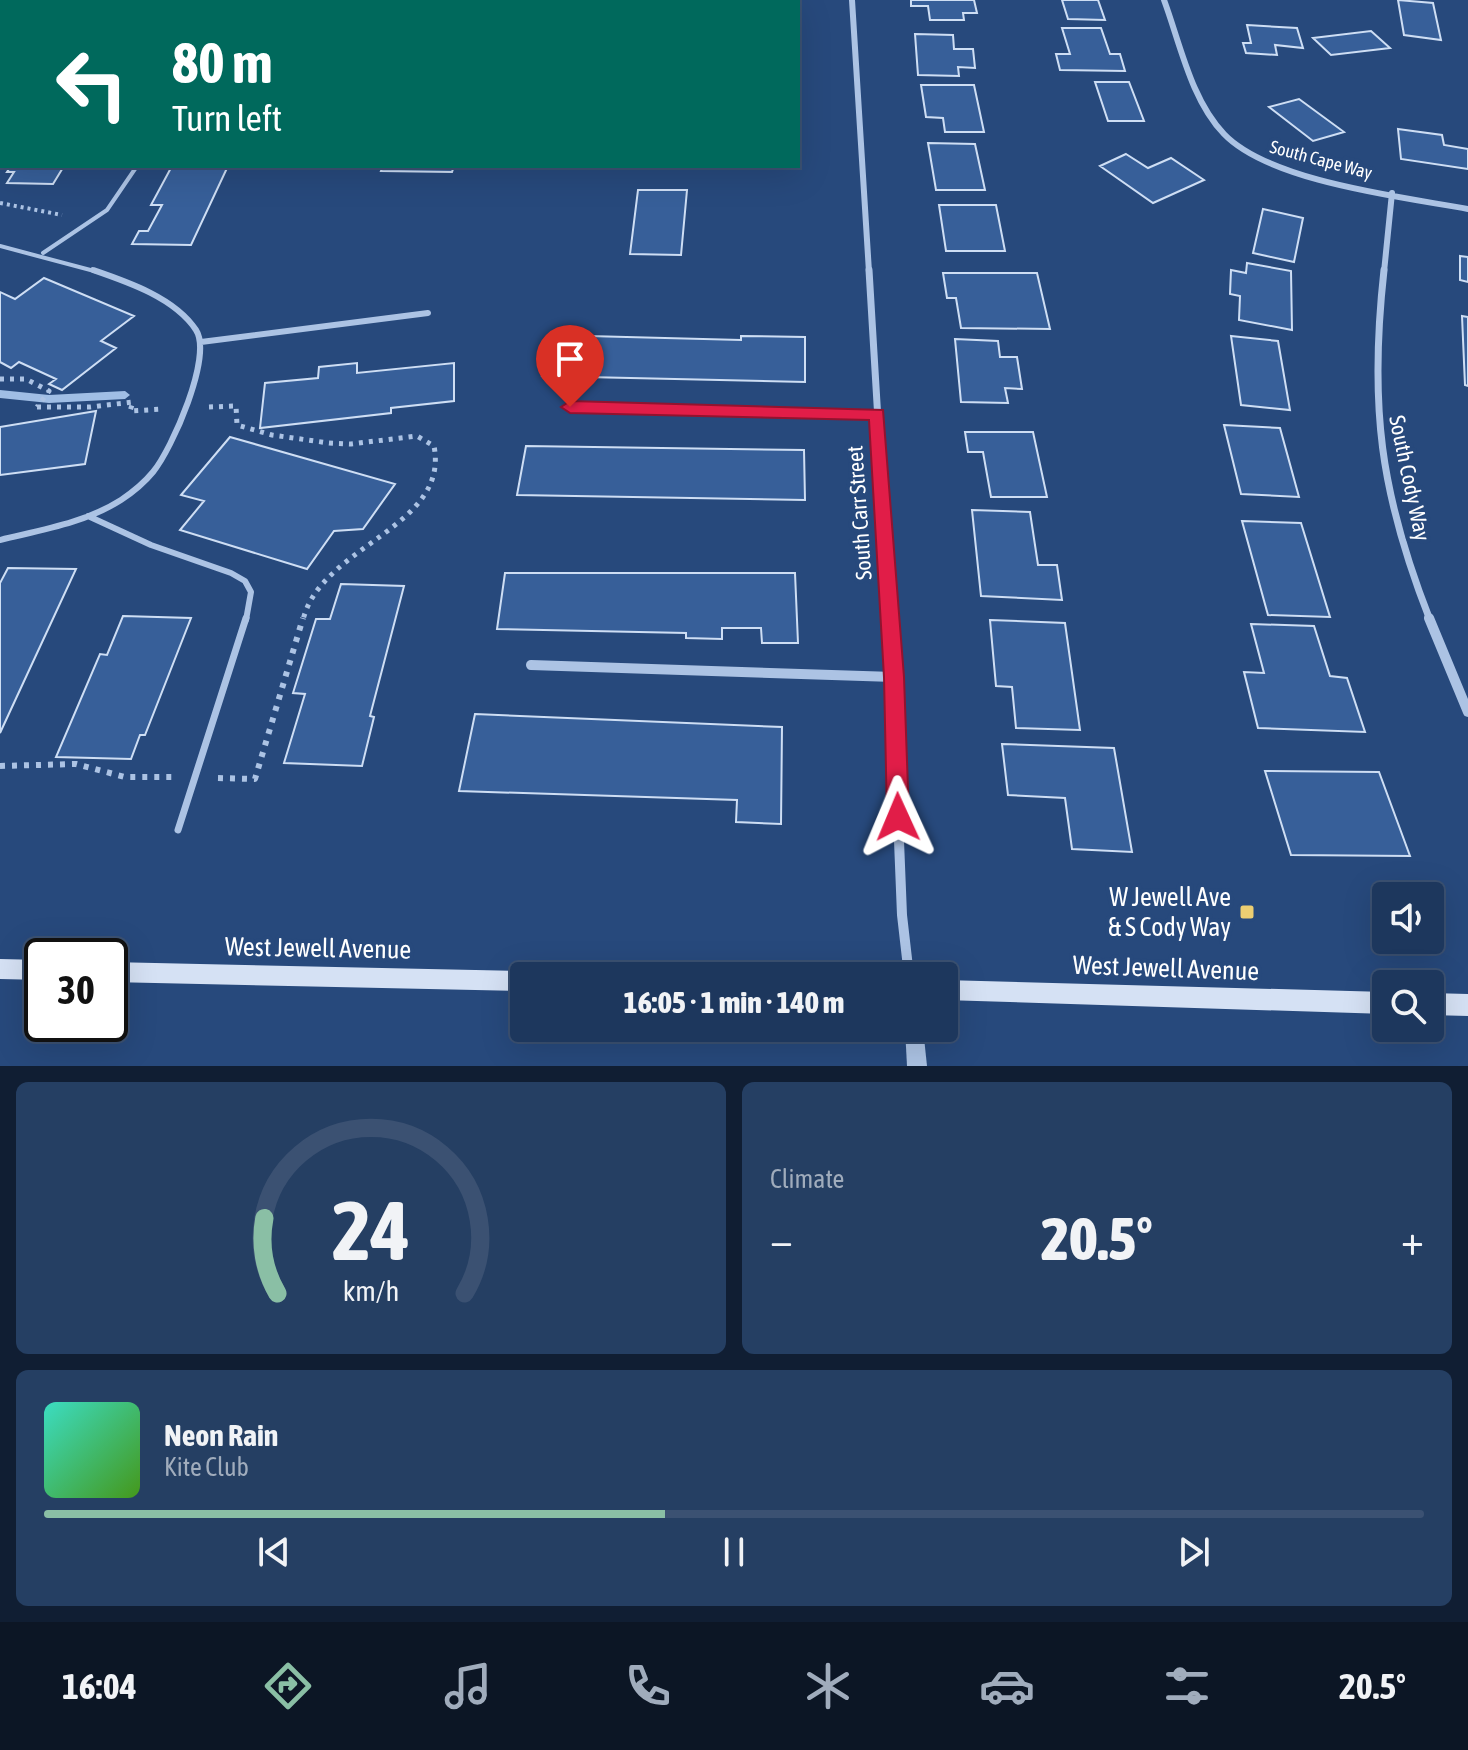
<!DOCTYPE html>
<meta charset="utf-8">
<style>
:root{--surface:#1d375d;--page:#253f63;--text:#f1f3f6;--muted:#a0acbc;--line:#3b5172;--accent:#8abfa5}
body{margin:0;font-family:"Asap Condensed",sans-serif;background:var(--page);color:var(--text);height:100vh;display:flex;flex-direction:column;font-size:30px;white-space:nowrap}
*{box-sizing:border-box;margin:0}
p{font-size:26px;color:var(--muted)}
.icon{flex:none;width:44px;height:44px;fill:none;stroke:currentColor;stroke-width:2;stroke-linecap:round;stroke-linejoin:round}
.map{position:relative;height:1066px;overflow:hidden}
.side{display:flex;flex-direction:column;gap:16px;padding:16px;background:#101e33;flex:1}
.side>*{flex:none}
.guide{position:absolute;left:0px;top:0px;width:800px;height:168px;box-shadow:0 8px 32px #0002,0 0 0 2px var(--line);background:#00695c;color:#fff;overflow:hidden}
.controls{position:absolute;left:1372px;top:882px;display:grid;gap:16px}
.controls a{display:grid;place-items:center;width:72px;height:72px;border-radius:8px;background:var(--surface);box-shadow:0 8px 32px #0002,0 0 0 2px var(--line);font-size:40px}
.speed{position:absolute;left:24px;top:938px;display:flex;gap:16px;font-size:40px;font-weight:700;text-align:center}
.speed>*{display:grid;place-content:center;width:104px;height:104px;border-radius:50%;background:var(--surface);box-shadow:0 8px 32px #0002,0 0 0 2px var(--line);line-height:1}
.speed .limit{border:4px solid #111;border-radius:12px;background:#fff;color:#111}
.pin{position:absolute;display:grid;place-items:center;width:68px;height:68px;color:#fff;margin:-82px -34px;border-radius:50% 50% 50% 0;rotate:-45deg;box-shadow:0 0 8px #0007}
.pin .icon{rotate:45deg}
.me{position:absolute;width:88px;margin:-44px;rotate:359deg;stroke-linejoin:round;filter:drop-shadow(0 0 6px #0008)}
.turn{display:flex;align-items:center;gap:28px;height:168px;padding:0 40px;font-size:36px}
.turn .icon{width:104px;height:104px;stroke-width:2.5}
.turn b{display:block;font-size:56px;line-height:68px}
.big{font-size:60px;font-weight:800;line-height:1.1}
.side .tile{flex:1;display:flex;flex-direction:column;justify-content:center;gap:12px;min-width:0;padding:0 28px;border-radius:12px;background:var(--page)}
.side .dial{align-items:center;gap:0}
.dial svg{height:208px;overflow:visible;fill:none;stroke:var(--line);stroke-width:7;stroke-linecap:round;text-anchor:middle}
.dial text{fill:var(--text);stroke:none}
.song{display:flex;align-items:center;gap:24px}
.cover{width:96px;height:96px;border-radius:12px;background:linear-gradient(135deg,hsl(170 70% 55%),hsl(100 70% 35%))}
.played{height:8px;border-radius:4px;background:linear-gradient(90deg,var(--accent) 45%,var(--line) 45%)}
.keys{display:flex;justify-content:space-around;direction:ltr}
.heat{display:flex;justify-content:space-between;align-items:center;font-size:44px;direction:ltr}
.side .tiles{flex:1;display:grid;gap:16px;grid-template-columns:1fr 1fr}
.tile:last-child{grid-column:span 2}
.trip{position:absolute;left:510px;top:962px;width:448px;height:80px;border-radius:8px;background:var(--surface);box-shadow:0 8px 32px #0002,0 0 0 2px var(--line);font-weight:800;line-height:80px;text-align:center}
.tabs{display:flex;height:128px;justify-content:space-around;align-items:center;background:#0c1625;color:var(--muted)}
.tabs .icon{width:56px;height:56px}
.tabs .current{color:var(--accent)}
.tabs b{font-size:36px;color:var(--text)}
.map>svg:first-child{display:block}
</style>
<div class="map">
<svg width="1468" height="1066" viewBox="0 0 1468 1066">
<rect width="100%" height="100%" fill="#27497c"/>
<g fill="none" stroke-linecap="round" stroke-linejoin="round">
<path fill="#a0bee5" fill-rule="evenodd" d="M0,390L49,395L125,391L130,395L125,399L49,403L0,398Z"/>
</g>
<path fill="#375f99" stroke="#cedef4" stroke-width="2" d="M323,0H424L321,2Z
M911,0H974L977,13H963L964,20H930L928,6H911Z
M1062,0H1098L1105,20L1068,19Z
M1398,0L1433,3L1441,40L1404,35Z
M1247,25L1297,28L1303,48L1275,45L1277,55L1246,53L1243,43H1251Z
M1062,28H1101L1110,54H1120L1125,71L1060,70L1056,54H1070Z
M1371,31L1390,48L1331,55L1313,38Z
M915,34L953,35L954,49H973L975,68L958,67L959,76L918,75Z
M1095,82H1129L1144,121H1108Z
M921,85H974L984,132H945L943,118L926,117Z
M1299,99L1344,132L1313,141L1269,107Z
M1398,129L1442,135L1444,145L1468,149V169L1401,159Z
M928,143L975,144L985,190H936Z
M1126,154L1148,168L1171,158L1204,180L1153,203L1100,166Z
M11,166H64L53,184L7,183L14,172H7Z
M172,166H228L191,245L132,244L139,231H148L162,205H151Z
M383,166H454L452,172L381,171Z
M638,190H687L681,255L630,254Z
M939,205H996L1005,251H946Z
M1263,209L1303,218L1294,262L1253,253Z
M1460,256L1468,257V282L1460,280Z
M1247,263L1291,271L1292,330L1239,320L1240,296L1230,294L1231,270L1246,273Z
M943,273H1037L1050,329L961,328L956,298H947Z
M44,278L134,316L101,341L116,348L62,390L49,384L56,379L19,362L11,368L0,362V292L15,299Z
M1462,316L1468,317V386L1465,385Z
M550,335L741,340V336L805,337V382L542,376Z
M1231,336L1278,341L1290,410L1241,405Z
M955,339L998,341L1000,357H1017L1022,389L1005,388L1008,403L961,402Z
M357,363V373L454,363V401L391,408V413L260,428L265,383L318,378L319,367Z
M96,411L85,464L0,475V427Z
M1224,425L1280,428L1299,497L1241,494Z
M965,432H1033L1047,497H991L983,452H968Z
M230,437L395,484L363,529L334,531L307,569L180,530L204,501L181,495Z
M526,446L804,450L805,500L517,495Z
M972,510L1030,512L1038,565H1057L1062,600L981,596Z
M1242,521L1301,523L1330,617L1268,615Z
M8,568L76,569L0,733V583Z
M505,573H795L798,643H762L761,628H722V639L686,638V633L497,629Z
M341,584L404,586L370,716L374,717L362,766L284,763L305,694L293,693L316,619H330Z
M123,616L191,618L145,735H140L131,759L56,757L100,654L107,655Z
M990,620L1065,623L1080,730L1016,728L1012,687L996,686Z
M1251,624L1314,626L1330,676L1347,678L1365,732L1258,728L1244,672L1264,673Z
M475,714L782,727L781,824L736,822L737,800L459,791Z
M1002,744L1114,748L1132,852L1072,849L1065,798L1008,795Z
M1265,771L1379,772L1410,856L1291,855Z"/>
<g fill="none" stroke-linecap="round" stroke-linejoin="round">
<path stroke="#acc3e4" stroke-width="4" stroke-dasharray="3 4" stroke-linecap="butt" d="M0,169L2,166
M0,203L62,215"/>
<path stroke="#acc3e4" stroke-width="5" stroke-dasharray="4 6" stroke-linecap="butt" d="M0,379H26L49,391L37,407
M37,407H90L133,402L130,411L163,409
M209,407L236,406L237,425L272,435L329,443L351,444L417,436L434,446C450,528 321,545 303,620"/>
<path stroke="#acc3e4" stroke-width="6" stroke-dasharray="5 7" stroke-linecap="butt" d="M0,766L76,764L125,777H172
M218,778L255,779L303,618"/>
<path stroke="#acc3e4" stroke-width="4" d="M0,246L98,272
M43,253L107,210L137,166"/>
<path stroke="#acc3e4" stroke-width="6" d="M201,342L428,313
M88,516L151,545L231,573L245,581L251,592L246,620
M0,540C41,530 85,523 121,500C133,492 144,483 153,472C172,449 213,356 196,330C175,298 128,282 93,270"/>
<path stroke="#acc3e4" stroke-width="7" d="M178,830L246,618"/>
<path stroke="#acc3e4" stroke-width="6" d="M852,0L869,272
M1164,0C1180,43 1191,100 1224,134C1270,182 1403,197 1468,209
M1384,272L1392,193"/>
<path stroke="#acc3e4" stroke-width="7" d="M869,270L890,620
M1384,270C1369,405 1380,493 1430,620
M570,407L877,414"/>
<path stroke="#acc3e4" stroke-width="10" d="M890,618L902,915L909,976
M1429,618L1468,712
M531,665L894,677"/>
<path fill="#acc3e4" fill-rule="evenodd" d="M905,1028H923L927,1066H907Z"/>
<path fill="#d5e1f4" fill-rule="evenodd" d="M0,959L42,960V980L0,979Z
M110,962L524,971L532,976H524V991L110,982Z
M944,980L1386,992V1014L944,1000Z
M1430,993L1468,994V1016L1430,1015Z"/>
</g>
<path fill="#e11d48" stroke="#92132f" stroke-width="2" d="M570,401L883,410L904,677L909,817L906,824L898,827L890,824L887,817L884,677L869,420L570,413L561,407Z"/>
<rect fill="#ecce72" stroke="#27497c" stroke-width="3" x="1239" y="904" width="16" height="16" rx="4"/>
<g text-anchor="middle" stroke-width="8" stroke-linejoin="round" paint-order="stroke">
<g font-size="18" fill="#fff" stroke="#27497c">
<text transform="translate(1321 160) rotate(15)" y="6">South Cape Way</text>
</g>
<g font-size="22" fill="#fff" stroke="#27497c">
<text transform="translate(1410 478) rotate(78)" y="8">South Cody Way</text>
<text transform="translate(859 513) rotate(-94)" y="8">South Carr Street</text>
</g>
<g font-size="26" fill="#fff" stroke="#27497c" text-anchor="end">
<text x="1231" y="906">W Jewell Ave<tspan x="1231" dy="30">&amp; S Cody Way</tspan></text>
</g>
<g font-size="26" fill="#fff" stroke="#27497c">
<text transform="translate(318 948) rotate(1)" y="9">West Jewell Avenue</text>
<text transform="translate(1166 968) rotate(2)" y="9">West Jewell Avenue</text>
</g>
</g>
</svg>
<div class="controls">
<a><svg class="icon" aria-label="sound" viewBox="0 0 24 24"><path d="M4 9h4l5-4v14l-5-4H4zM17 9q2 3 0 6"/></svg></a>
<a><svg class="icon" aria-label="search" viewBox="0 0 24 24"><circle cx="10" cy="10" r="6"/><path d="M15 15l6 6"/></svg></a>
</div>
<div class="speed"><div class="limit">30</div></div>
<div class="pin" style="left:570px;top:407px;background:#d93025"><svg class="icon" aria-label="arrive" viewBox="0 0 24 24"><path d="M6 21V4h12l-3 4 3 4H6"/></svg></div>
<svg class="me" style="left:898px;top:817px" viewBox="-20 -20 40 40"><path d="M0-17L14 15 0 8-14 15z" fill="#e11d48" stroke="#fff" stroke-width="4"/></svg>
<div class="trip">16:05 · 1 min · 140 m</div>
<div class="guide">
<div class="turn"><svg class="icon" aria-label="left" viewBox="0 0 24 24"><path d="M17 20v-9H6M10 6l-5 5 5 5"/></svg><div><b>80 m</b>Turn left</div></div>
</div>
</div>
<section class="side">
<div class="tiles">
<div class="tile dial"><svg viewBox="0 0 100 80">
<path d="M14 69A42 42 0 1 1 86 69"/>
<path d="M14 69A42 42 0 0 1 9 40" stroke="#8abfa5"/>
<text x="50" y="56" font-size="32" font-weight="700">24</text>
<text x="50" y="72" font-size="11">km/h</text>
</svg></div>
<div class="tile"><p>Climate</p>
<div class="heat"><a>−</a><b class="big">20.5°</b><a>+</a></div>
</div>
<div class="tile">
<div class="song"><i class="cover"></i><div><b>Neon Rain</b><p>Kite Club</p></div></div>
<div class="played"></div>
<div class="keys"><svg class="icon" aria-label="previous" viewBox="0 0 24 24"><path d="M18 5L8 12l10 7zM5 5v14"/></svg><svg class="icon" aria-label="pause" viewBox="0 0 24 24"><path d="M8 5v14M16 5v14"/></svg><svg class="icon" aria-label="next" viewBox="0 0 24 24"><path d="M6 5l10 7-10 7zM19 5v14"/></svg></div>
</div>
</div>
</section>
<nav class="tabs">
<b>16:04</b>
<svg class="icon current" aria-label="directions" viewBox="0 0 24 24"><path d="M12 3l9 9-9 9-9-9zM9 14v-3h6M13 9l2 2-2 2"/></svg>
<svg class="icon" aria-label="music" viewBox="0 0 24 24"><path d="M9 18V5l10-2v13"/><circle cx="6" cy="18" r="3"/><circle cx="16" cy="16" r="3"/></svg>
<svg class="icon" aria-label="phone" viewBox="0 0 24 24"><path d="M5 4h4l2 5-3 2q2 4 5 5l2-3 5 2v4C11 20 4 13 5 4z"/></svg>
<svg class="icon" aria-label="climate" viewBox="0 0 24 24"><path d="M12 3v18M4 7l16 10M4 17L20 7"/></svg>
<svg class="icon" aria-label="car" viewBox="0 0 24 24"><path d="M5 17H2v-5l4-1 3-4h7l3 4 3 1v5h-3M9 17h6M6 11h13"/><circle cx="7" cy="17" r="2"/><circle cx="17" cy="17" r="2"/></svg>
<svg class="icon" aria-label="filters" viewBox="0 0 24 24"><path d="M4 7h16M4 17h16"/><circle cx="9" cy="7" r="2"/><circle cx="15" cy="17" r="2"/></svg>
<b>20.5°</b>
</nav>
